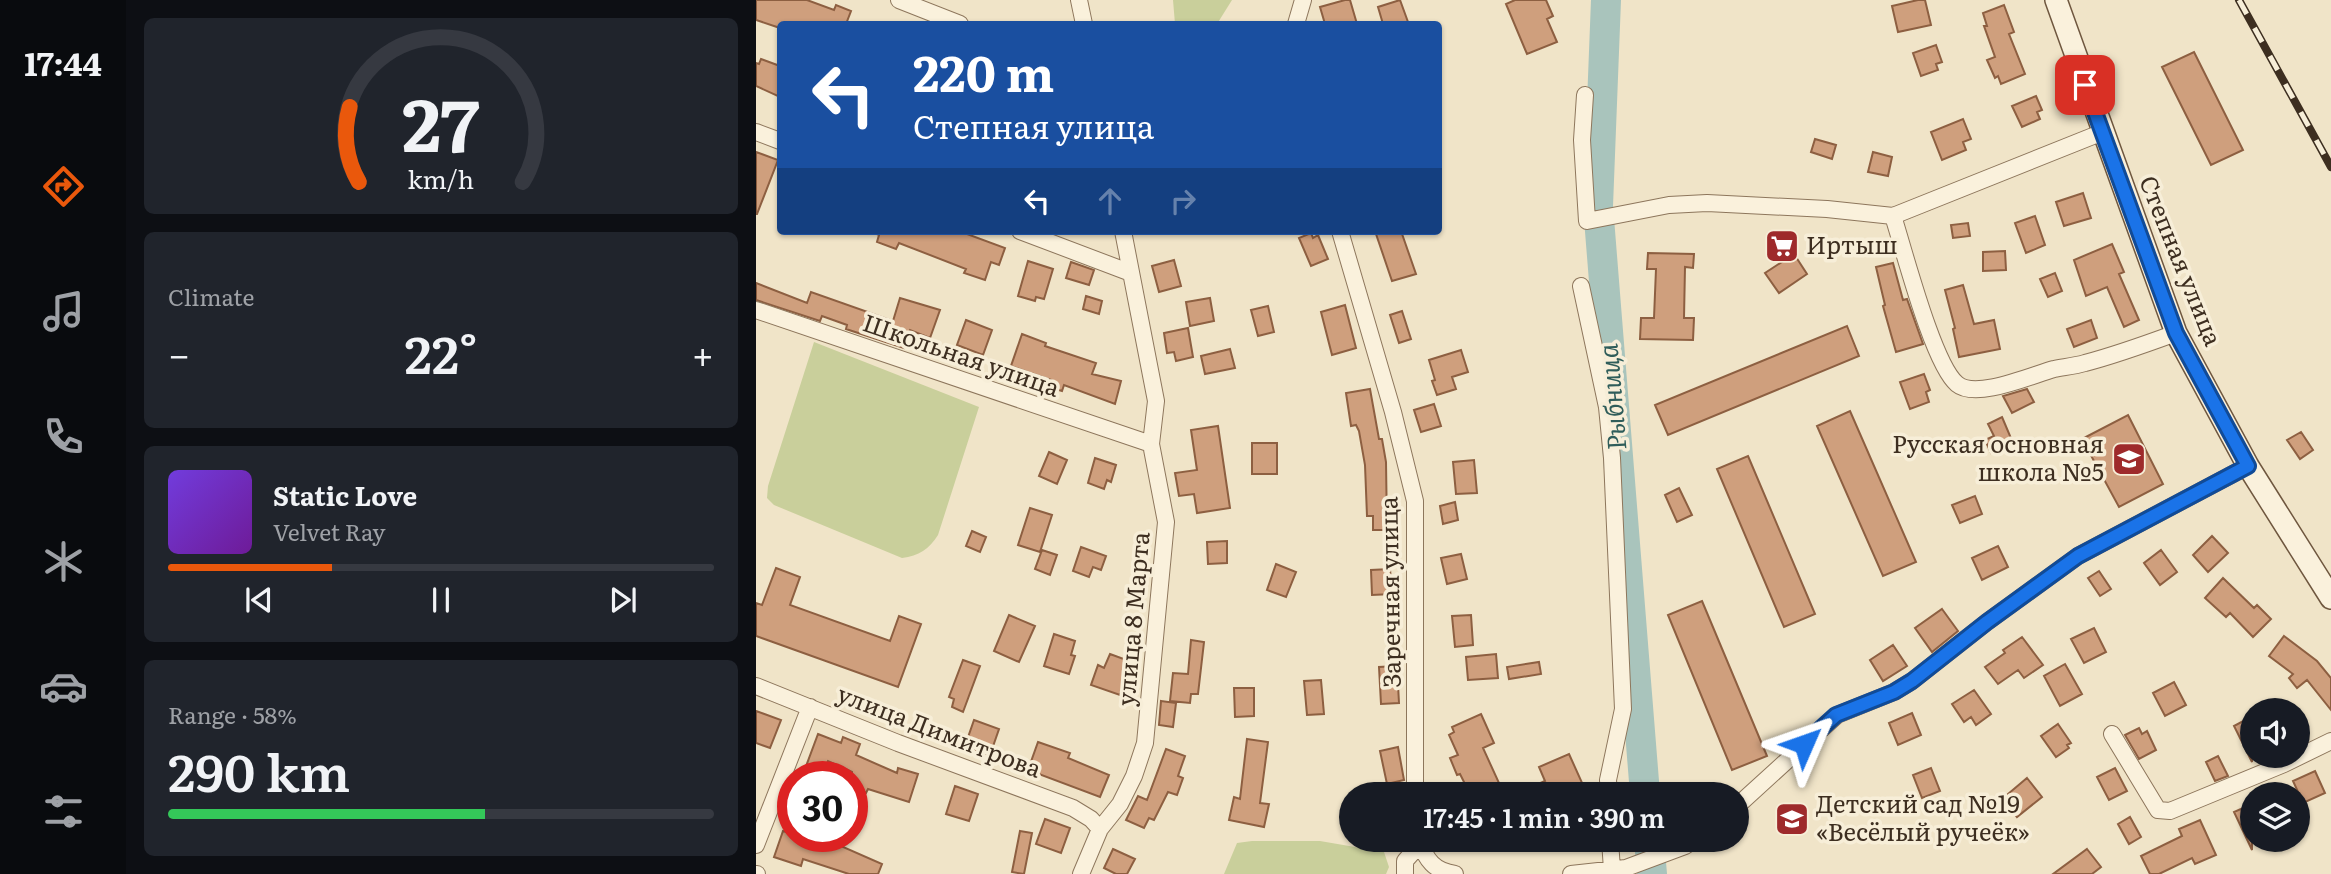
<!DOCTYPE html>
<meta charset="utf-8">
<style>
:root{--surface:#171b24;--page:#20242c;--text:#f1f3f6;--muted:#9ea1a6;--line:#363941;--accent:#ea580c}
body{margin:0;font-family:Literata,serif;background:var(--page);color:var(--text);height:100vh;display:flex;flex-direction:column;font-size:26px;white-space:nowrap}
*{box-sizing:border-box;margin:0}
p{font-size:23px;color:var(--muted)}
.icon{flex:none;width:38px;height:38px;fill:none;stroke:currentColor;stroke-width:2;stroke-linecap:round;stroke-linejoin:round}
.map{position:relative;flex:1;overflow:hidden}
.details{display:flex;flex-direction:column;gap:18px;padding:18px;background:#0d0f14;width:630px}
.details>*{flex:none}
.hud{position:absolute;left:21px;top:21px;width:665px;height:214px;border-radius:7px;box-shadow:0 2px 5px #0004;background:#1a4fa0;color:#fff;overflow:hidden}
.tools{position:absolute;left:1484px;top:698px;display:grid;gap:14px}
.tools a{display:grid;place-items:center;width:70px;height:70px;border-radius:50%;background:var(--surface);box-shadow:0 2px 5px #0004;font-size:35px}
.speed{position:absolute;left:21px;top:761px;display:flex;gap:14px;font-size:35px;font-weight:700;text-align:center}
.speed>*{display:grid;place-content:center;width:91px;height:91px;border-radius:50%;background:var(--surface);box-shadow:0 2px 5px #0004;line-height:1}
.speed .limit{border:10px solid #d22;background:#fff;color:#111}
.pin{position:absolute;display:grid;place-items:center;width:60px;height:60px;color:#fff;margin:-30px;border-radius:14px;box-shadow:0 4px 10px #0006}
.me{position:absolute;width:77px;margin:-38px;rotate:47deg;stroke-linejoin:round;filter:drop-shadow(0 0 5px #0008)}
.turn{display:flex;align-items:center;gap:24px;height:147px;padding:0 21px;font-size:32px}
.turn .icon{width:91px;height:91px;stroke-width:2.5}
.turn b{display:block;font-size:49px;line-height:60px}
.lanes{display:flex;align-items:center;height:66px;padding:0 21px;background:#0003;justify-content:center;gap:35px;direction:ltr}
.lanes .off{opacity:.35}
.big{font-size:52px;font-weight:600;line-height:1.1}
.details .card{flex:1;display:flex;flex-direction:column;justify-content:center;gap:10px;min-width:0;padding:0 24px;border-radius:10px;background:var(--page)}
.details .dial{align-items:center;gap:0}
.dial svg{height:182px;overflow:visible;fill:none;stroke:var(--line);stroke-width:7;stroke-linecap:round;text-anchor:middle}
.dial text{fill:var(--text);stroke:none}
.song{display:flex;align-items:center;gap:21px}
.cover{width:84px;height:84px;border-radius:10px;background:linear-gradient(135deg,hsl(260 70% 55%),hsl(280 70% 35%))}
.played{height:7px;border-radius:4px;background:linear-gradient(90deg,var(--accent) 30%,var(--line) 30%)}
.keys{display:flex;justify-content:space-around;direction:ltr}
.heat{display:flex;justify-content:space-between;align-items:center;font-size:38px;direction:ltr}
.charge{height:10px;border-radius:5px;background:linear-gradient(90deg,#34c759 58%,var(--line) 0)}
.trip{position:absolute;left:583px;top:782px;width:410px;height:70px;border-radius:35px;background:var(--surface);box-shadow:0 2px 5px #0004;font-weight:600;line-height:70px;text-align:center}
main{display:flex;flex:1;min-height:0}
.tabs{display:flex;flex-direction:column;width:126px;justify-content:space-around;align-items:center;background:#090b0e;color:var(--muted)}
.tabs .icon{width:49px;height:49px}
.tabs .on{color:var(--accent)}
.tabs b{font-size:32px;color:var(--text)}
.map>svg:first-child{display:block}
</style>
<main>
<nav class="tabs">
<b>17:44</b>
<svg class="icon on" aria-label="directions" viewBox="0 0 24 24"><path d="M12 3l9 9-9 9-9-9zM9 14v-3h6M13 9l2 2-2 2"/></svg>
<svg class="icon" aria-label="music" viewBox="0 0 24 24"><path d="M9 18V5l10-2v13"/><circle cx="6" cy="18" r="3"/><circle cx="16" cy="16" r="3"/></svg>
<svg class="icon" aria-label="phone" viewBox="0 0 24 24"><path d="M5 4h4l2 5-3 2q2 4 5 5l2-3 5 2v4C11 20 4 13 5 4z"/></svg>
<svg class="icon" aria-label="climate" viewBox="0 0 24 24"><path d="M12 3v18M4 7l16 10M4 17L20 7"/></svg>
<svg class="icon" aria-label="car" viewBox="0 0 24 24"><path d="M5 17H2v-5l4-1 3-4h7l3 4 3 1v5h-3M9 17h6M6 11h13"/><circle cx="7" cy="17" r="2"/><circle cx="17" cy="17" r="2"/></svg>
<svg class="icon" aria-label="filters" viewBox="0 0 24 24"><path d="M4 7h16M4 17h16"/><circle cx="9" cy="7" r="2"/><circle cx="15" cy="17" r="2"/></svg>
</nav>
<section class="details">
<div class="card dial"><svg viewBox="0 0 100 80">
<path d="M14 69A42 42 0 1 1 86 69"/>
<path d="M14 69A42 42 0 0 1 10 36" stroke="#ea580c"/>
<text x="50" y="56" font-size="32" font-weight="700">27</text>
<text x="50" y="72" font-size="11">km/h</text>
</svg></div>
<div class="card"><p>Climate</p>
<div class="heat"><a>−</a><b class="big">22°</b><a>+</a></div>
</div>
<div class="card">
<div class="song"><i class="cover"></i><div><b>Static Love</b><p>Velvet Ray</p></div></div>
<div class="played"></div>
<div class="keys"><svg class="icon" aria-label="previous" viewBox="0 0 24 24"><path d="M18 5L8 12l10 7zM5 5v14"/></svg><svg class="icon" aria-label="pause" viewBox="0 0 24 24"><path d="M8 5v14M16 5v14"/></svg><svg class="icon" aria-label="next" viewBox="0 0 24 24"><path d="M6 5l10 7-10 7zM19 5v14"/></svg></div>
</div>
<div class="card"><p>Range · 58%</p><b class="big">290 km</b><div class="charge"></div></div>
</section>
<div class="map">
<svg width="1575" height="874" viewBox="0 0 1575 874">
<rect width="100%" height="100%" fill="#f0e4c8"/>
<path fill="#c9cf9b" d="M417,0H476L461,24H419Z
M58,342L223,407L182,535C173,549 163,556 146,558L18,505L11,498L12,486Z
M496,841H564L628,852L633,867L630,874H468L481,843Z"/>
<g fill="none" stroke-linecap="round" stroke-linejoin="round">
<path stroke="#a9c4bc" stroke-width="30" d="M850,0L842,206L889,794
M893,840L896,874"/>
</g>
<path fill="#cf9f7d" stroke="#8d5f41" stroke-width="2" d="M0,0H51L78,10L80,5L95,11L90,24H24V28L0,20Z
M589,0H594L601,24H569L564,7Z
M644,0L652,22L644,24H627L622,7Z
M759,0H790L797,16L791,19L801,42L771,54L750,4Z
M1162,0H1169L1175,25L1142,32L1136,6Z
M1248,5L1258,32L1253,34L1269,74L1245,84L1242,76L1239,78L1231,60L1239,57L1228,26H1231L1227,13Z
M1180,45L1186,62L1180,64L1182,70L1165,76L1157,53Z
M1438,52L1487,150L1455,165L1406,67Z
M5,59L24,66V97L0,86V63L3,64Z
M1280,96L1286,110L1281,112L1284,119L1266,127L1256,106Z
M1207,119L1215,139L1207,142L1210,150L1186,160L1175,132Z
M1059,139L1080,145L1076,159L1055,152Z
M0,152L22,160L1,214H0Z
M1117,152L1136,157L1132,176L1112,172Z
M1327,193L1335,218L1308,226L1300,202Z
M1279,216L1289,245L1270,253L1259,223Z
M1212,223L1214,236L1197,238L1195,225Z
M115,231H203L249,248L243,265L235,262L229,280L208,273L210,269L143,243L140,249L121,242L123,235Z
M619,231H645L660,274L636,281Z
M555,233L557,238L562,235L572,259L555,266L543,238Z
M1356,244L1368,272L1363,274L1383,320L1368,327L1351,287L1330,296L1318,260Z
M1249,251L1250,270L1227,271V252Z
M892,253L938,254L937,268L929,267L928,318H938L937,340L884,339L885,318H898L900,269H891Z
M1038,254L1051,274L1023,293L1009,273Z
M418,260L425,286L403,292L396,266Z
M272,261L297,269L288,299L280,297L279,301L262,296Z
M315,262L338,270L333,285L310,278Z
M1137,263L1147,300L1151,299L1167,344L1140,352L1127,306L1129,305L1120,267Z
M1299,273L1306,291L1292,297L1284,279Z
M0,283L51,303L55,292L137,321L144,298L184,310L174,338L154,330L148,348L90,329L91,325L66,316L64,321L0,300Z
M1207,285L1218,324L1238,320L1244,349L1203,357L1197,329L1199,328L1189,290Z
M330,296L346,301L343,314L327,309Z
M454,298L458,321L434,326L430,302Z
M589,305L600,348L576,355L565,312Z
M512,306L518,332L502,336L495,310Z
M646,311L655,339L643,343L634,315Z
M210,320L236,330L227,355L201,345Z
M1335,320L1341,338L1318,347L1311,329Z
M1091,326L1103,356L912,435L899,405Z
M432,328L437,357L420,361L418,352L411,353L408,333Z
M266,334L290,343L289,346L340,363L336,374L365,381L359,404L308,385L306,391L293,387L295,380L255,366Z
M474,349L479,368L449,374L445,356Z
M705,350L712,372L696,377L700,389L681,395L676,381L679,380L673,360Z
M1168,374L1174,390L1170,392L1173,402L1154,409L1144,382Z
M614,389L623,439H626L630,462L631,530H617V516H611L609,465L603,431L600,425L595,426L590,393Z
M1271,389L1278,402L1256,413L1247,396Z
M678,404L685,426L665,432L658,410Z
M1094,411L1160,562L1127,576L1061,426Z
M1372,415L1407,484L1363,507L1326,439Z
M1246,417L1257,443L1235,453L1229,440L1238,436L1232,424Z
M462,426L474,508L441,513L438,494L423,496L419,473L441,470L435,430Z
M1545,432L1557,450L1544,459L1531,440Z
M496,443H521V474H496Z
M293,452L311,460L301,484L283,476Z
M992,456L1059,614L1028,627L961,469Z
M339,458L360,465L355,482L351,480L348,489L332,483Z
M718,460L721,493L700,494L697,462Z
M923,488L936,515L921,522L909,495Z
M1219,496L1226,514L1204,523L1196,505Z
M699,502L702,520L687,524L684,506Z
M274,508L296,515L284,552L262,545Z
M216,531L230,537L224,552L210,546Z
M1456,536L1472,553L1452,572L1437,555Z
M471,541V563L452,564L451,542Z
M1242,546L1252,567L1226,580L1216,558Z
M325,547L350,556L345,570L337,567L333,577L317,571Z
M286,550L301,555L294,575L279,569Z
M1405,550L1421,572L1404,585L1388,563Z
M705,554L711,579L691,584L685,558Z
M520,564L540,572L530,597L511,590Z
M20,568L44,577L34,605L134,641L143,616L165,624L142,687L0,636V603L6,605Z
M634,569L636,594L616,595L615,570Z
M1343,571L1355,589L1344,596L1332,578Z
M1467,578L1498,608L1501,605L1515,619L1497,637L1474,613L1470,617L1449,598Z
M946,601L1011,756L976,770L912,615Z
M1186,609L1202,631L1176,652L1159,628Z
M253,615L279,626L263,662L238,651Z
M715,615L717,645L699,647L696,616Z
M1338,628L1350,652L1328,663L1315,639Z
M298,634L319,641L315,655L319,656L313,674L288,666Z
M1528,636L1561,661L1575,678V710L1551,680L1541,688L1533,678L1537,674L1513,656Z
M1266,637L1287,665L1268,678L1262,670L1242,684L1229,667L1249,653L1247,650Z
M435,640L448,642L442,694H435L434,703L414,701L417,673L432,674Z
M1137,645L1151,666L1127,681L1114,660Z
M354,654L376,662L364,695L335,685L342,665L348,668Z
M740,654L742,678L712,680L710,657Z
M207,660L224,666L207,712L196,707L198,699L193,697Z
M783,662L785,674L753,679L751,667Z
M1309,664L1326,694L1304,706L1288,676Z
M641,666L643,703L625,704L623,667Z
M565,680L568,714L551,715L548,681Z
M1418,682L1430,705L1409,716L1397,693Z
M478,688H498V716L479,717Z
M1218,690L1235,714L1220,725L1215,717L1208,722L1196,704Z
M405,701L420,703L417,727L403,725Z
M0,711L25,720L14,748L0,743Z
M1156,713L1165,735L1142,745L1133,723Z
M725,714L738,743L727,748L748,794H714L704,774L701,775L694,758L702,755L693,735L698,732L696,727Z
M218,720L243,729L234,755L209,746Z
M1489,720L1496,733V762L1478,726Z
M1302,724L1315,743L1311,745L1313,748L1300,757L1285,736Z
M1383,728L1386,734L1391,731L1400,750L1383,759L1369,735Z
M62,734L85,743L87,737L104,744L100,755L141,773L142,768L162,774L153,802L112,789L110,793L96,787V772L72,761L66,777H46Z
M491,739L512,742L504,803L513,804L508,827L473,820L478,797L484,799Z
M282,742L314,753L312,758L353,775L344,797L272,770Z
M642,747L648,780L631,784L624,751Z
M410,749L429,756L422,776L427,778L421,795L412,792L398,820L393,818L388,828L370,820L382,796L391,800Z
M813,754L827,785L816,791L818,794H759L789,781L783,767Z
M1462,756L1472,776L1459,781L1450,762Z
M1175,768L1184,791L1166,798L1157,775Z
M1359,768L1371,791L1353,800L1341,777Z
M1559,771L1569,793L1547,803L1537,781Z
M1271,778L1286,797L1261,817L1246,799Z
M199,786L222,794L213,821L190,814Z
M1496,804V850L1478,812Z
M1374,817L1385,837L1373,844L1362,824Z
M289,819L314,828L305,853L280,844Z
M1444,820L1460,855L1439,864L1436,858L1403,874H1394L1385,856L1426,836L1423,829Z
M27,831L37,834V836L64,844L67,836H78L89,840L87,847L126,864L122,874H93L47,859L45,866L18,857Z
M264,831L276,833L268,874L256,872Z
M357,849L379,859L371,874H360L348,868Z
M1331,849L1345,867L1336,874H1297Z"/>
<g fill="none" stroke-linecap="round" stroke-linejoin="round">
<g stroke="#8d765c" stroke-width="18">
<path id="minor" d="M143,0L204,24
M323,0L328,24
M540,24L547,0
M829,95L826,140L831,221L913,205L951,203L1071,209L1137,216L1347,132
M0,132L24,141
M1137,216C1148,250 1177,364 1201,384C1220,400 1276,375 1298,369C1308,367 1319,366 1329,363C1360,355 1390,344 1420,333
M264,231L375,273
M584,231L637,412L659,501V794
M825,286L851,407L856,458L867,709L852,780L853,794
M0,310L395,444
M0,686L142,743L317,808L335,819L344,829
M1356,734L1402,810L1414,811L1528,764L1575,741
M980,807L1081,715L1138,692L1156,681L1231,622L1322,556L1492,466
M663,840C670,860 678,871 699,874
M854,840L856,870
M0,845L54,707
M0,874H1
M325,874L344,829L364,804L378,776L389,743L410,522L395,444L400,401L367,231
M649,874V861L664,844
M815,874L870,868L929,846L938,840"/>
</g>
<g stroke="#6f573f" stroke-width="24">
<path id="secondary" d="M1300,0L1420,333L1492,466L1575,598"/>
</g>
<use href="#minor" stroke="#faf1dc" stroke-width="16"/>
<use href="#secondary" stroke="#faf1dc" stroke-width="21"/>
<g stroke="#3d2e20" stroke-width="8">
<path id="rail" d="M1483,0L1575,167"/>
</g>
<use href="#rail" stroke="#f7eed8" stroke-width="5" stroke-dasharray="16" stroke-linecap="butt"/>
</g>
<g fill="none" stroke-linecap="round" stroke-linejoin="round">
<g stroke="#114b97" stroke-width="18">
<path id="route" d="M1048,744L1080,715L1138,692L1156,681L1231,622L1322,556L1492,466L1420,333L1329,85"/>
</g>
<use href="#route" stroke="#1a73e8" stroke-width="12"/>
</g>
<defs>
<g id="supermarket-square" transform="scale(1.75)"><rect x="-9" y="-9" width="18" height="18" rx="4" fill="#9e2a2b" stroke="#f7eed8"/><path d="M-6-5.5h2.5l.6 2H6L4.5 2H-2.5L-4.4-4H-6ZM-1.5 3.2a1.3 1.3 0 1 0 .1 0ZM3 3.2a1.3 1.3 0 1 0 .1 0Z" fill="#fff"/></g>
<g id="school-square" transform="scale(1.75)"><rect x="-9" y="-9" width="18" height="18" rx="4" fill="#9e2a2b" stroke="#f7eed8"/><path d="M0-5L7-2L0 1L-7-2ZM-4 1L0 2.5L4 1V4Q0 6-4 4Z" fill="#fff"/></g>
</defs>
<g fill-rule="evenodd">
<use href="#supermarket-square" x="1026" y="246"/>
<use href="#school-square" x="1373" y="459"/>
<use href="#school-square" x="1036" y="819"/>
</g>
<g text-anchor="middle" stroke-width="7" stroke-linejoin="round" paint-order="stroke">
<g font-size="24" fill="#3d2e20" stroke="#f7eed8" text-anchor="start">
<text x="1050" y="254">Иртыш</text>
<text x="1348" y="453" text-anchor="end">Русская основная<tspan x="1348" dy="28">школа №5</tspan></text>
<text x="1060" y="813">Детский сад №19<tspan x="1060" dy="28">«Весёлый ручеёк»</tspan></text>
</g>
<g font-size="24" fill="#3d2e20" stroke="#f7eed8">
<text transform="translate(1424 261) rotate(68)" y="8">Степная улица</text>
<text transform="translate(205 356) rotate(19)" y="8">Школьная улица</text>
<text transform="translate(635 592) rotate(-91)" y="8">Заречная улица</text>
<text transform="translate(378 619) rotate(-85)" y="8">улица 8 Марта</text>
<text transform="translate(183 732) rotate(21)" y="8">улица Димитрова</text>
</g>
<g font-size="26" font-style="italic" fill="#2f5d5a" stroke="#f7eed8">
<text transform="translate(857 397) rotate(-95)" y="9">Рыбница</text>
</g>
</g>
</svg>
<div class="tools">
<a><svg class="icon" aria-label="sound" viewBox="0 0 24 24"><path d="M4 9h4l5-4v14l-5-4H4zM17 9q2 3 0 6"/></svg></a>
<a><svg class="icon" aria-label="layers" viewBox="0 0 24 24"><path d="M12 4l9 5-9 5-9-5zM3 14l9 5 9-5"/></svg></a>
</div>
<div class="speed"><div class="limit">30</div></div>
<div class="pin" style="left:1329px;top:85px;background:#d93025"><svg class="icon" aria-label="arrive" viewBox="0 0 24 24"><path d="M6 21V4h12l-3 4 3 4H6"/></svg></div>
<svg class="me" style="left:1048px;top:744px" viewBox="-20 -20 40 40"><path d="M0-17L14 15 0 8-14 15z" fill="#1a73e8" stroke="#fff" stroke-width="4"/></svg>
<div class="trip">17:45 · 1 min · 390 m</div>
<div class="hud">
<div class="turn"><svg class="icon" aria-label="left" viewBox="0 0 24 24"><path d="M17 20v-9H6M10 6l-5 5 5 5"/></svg><div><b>220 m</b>Степная улица</div></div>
<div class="lanes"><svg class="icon" aria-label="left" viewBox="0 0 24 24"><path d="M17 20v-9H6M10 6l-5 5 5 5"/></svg><svg class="icon off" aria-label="ahead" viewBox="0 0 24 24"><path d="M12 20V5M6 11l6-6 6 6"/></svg><svg class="icon off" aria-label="right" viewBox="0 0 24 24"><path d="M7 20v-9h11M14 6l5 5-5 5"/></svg></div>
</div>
</div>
</main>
